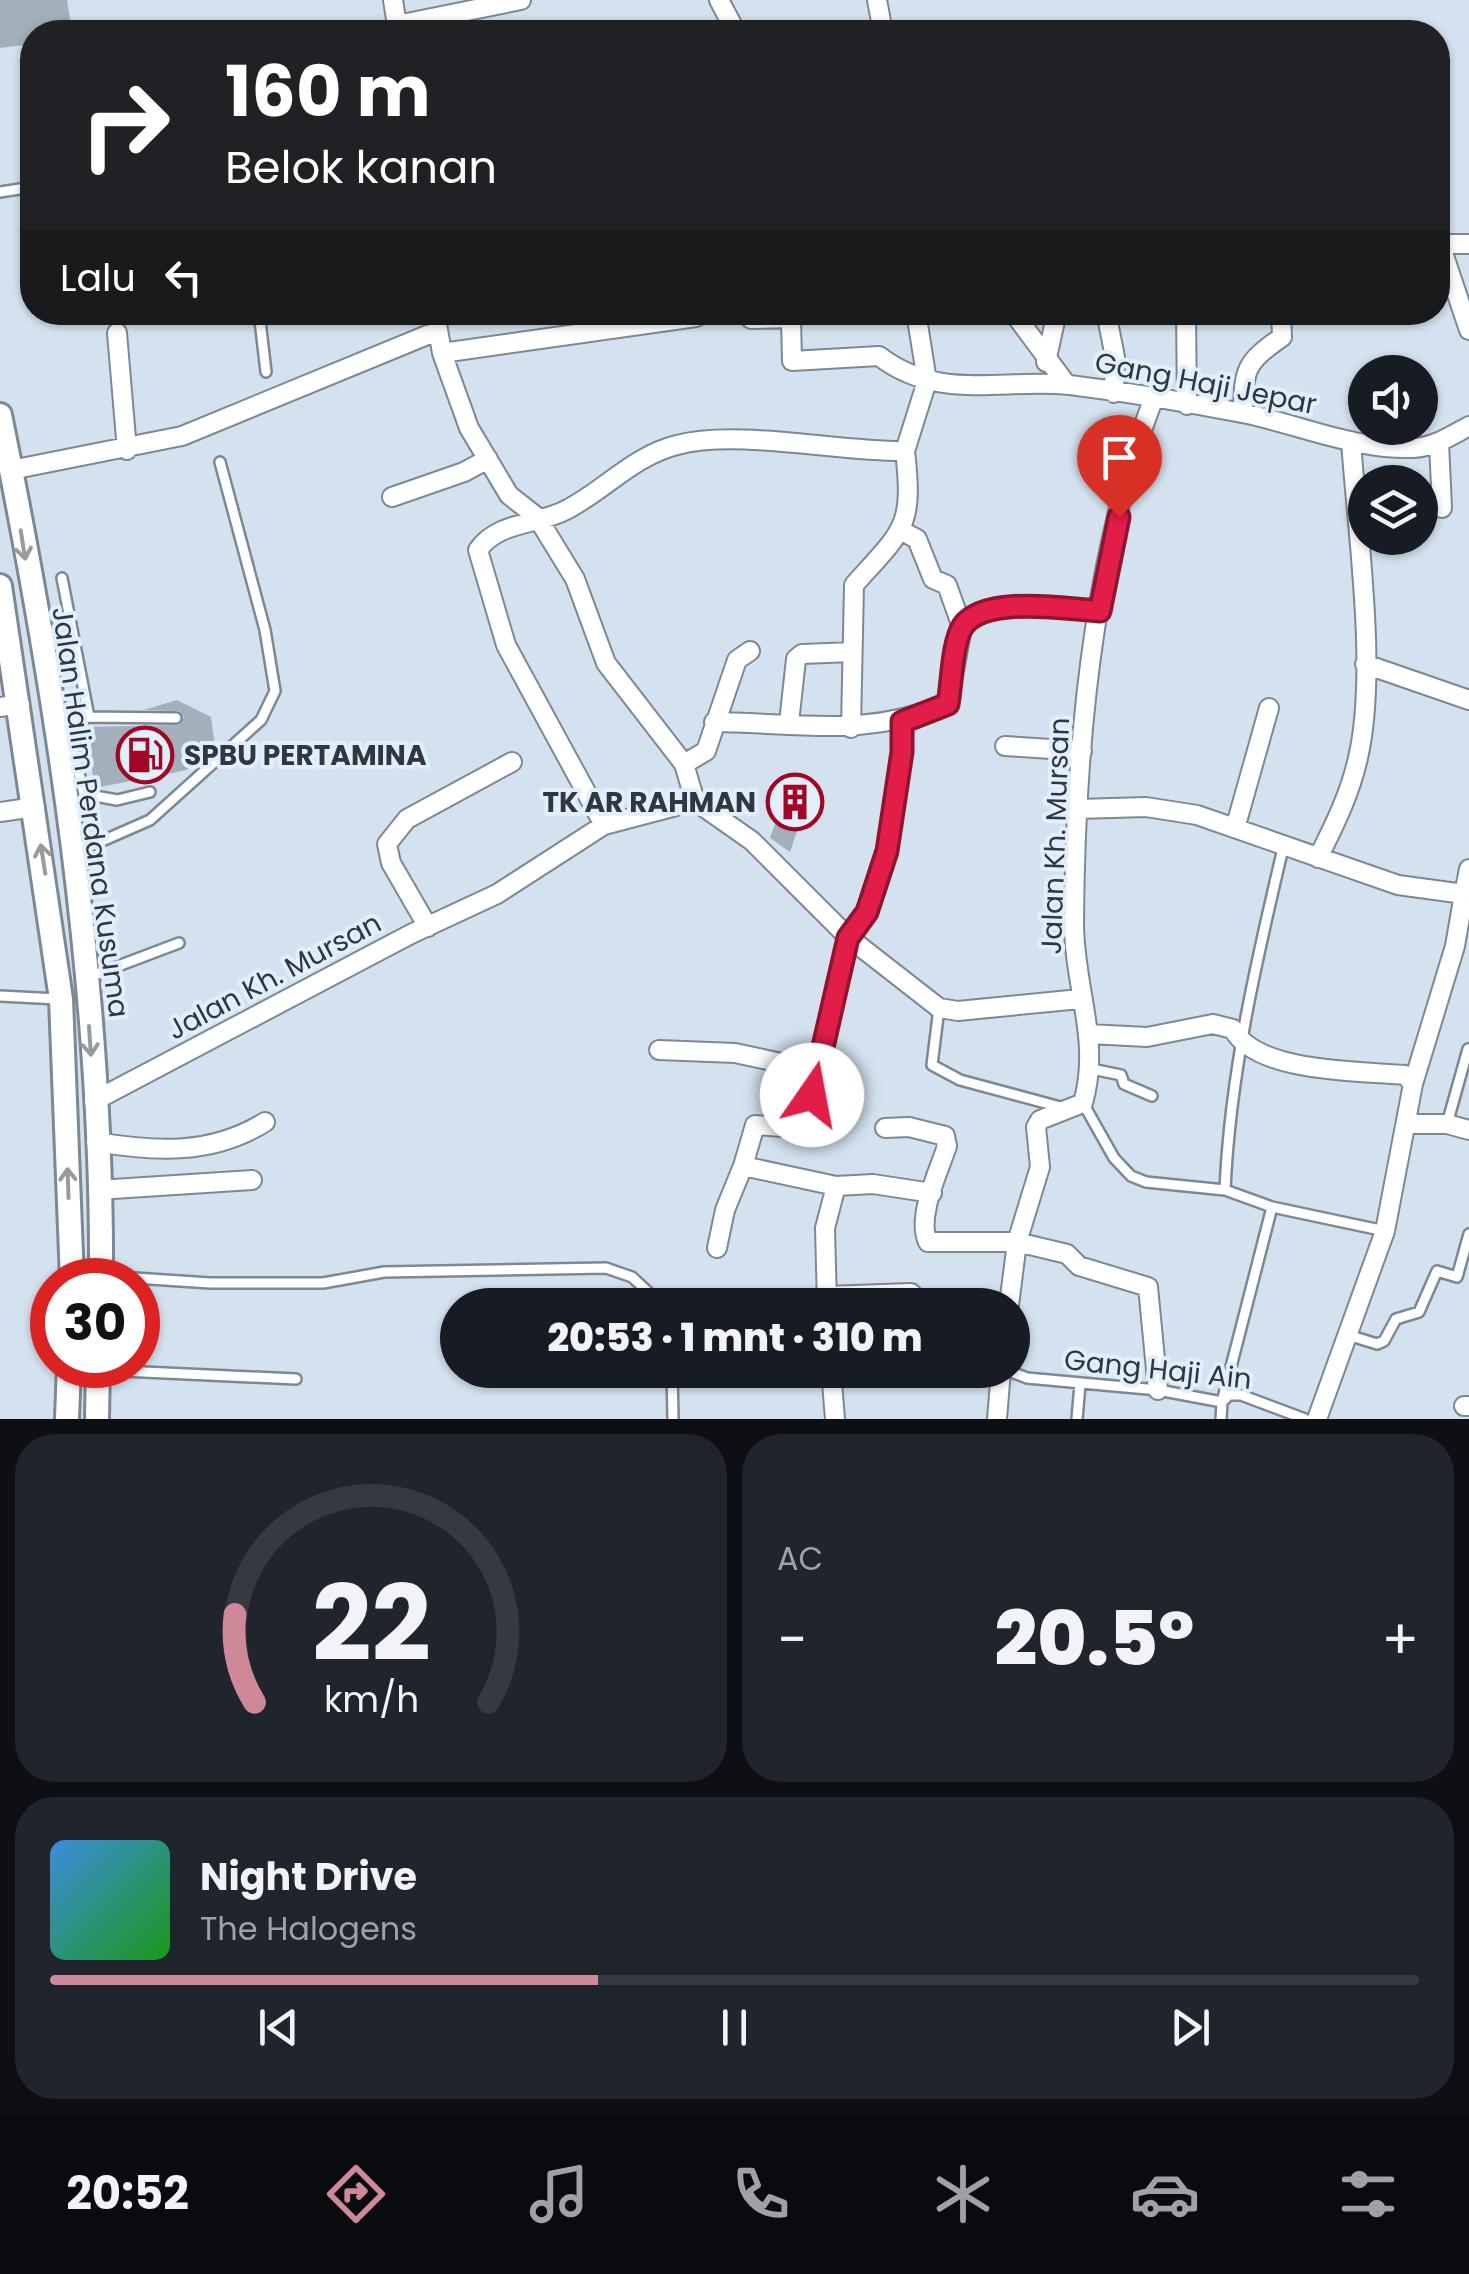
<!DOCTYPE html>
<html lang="id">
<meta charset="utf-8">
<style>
:root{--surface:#171b24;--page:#20242c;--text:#f1f3f6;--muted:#9ea1a6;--line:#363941;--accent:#ce8898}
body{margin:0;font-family:Poppins,sans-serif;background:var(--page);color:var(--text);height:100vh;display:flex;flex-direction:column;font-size:38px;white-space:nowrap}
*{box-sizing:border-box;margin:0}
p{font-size:32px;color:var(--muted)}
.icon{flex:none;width:55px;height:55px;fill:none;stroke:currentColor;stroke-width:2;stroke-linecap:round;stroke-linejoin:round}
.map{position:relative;height:1419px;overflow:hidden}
.sheet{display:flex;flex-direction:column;gap:15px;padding:15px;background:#0d0f14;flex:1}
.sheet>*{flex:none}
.banner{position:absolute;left:20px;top:20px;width:1430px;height:305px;border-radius:40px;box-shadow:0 2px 8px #0004;background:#202124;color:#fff;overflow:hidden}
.buttons{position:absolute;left:1348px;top:355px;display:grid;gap:20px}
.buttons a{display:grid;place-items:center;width:90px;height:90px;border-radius:50%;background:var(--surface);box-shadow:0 2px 8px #0004;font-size:50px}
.speed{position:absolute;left:30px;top:1258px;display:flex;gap:20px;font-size:50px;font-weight:700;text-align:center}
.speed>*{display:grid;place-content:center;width:130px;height:130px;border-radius:50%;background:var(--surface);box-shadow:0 2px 8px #0004;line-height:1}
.speed .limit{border:15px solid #d22;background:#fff;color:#111}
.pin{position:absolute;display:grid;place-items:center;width:85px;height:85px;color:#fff;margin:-102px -42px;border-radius:50% 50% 50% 0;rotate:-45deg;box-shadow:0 0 10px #0007}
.pin .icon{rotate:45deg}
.me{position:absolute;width:110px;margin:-55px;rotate:12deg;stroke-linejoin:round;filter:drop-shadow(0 0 8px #0008)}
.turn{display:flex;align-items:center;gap:35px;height:210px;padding:0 40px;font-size:45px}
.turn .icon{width:130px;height:130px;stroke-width:2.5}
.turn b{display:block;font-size:70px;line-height:85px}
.then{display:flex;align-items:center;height:95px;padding:0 40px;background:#0003;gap:20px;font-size:38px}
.big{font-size:75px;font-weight:800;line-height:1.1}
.sheet .card{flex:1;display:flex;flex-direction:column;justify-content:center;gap:15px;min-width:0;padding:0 35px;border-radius:40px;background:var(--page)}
.sheet .dial{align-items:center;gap:0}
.dial svg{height:260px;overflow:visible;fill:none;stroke:var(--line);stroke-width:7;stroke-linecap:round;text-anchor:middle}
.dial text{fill:var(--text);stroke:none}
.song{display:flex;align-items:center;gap:30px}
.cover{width:120px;height:120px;border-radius:15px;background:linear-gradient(135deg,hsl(210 70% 55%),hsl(120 70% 35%))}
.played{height:10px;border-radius:5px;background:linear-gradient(90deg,var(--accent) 40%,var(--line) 40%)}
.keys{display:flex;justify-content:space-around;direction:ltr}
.heat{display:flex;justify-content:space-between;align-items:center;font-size:55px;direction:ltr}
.sheet .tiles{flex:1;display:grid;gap:15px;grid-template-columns:1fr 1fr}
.card:last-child{grid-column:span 2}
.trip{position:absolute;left:440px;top:1288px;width:590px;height:100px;border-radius:50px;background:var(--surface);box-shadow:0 2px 8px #0004;font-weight:800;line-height:100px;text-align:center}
.menu{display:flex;height:160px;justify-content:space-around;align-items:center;background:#090b0e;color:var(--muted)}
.menu .icon{width:70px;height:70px}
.menu .on{color:var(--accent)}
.menu b{font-size:45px;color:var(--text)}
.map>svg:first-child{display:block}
</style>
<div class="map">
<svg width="1469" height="1419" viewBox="0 0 1469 1419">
<rect width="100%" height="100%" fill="#d4e2ef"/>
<path fill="#a3b0bc" d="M0,0H67L72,32H32V44L0,48Z
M177,700L211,717L214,740L187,770L95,788L85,727L179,725L184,717L179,711L144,710Z
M791,780L812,786L790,852L770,838Z"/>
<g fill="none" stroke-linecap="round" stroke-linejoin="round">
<g stroke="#7c8995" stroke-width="14">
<path id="service" d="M0,192L32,187
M259,312L266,372
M62,578L89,717
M150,792L117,800L84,794L69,731L76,721L89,717L176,718
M77,852L150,820L261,720L275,691L265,630L220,462
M89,977L179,943
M0,996L58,999
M939,1008L932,1065L960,1080L1064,1108
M1092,1069L1121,1075L1124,1084L1152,1096
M1083,1103L1114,1158L1131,1176L1146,1182L1225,1190L1272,1207L1385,1231
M1447,1124L1468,1049
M1225,1190C1230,1073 1257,958 1284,844
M75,1274L210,1283H323L384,1272L606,1268L632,1277L662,1305
M1348,1335L1377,1344L1384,1341L1396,1319L1419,1312L1437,1271L1457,1277L1469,1234
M101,1370L296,1379
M672,1370L673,1419
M1006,1370L1027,1378L1158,1390L1222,1402L1229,1395H1241L1305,1419
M1077,1419L1080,1384
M1221,1419L1222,1402L1272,1207"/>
</g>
<g stroke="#7c8995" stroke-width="22">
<path id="minor" d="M393,0L398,32
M719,0L736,32
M877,0L883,32
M397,25L521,0
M1438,244H1469
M1440,244L1469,330
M435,312L442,353L469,428L509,495L537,517L575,579L606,663L684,764L695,801L752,841L848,937L939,1008L958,1011L1080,999
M1013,312L1067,385
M1106,312L1115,357L1114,393
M1186,312L1187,405
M751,319L791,318L792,361L879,356C939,402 1002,378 1070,385C1126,392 1186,402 1242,413C1298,424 1355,450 1413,448C1434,447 1451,436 1469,426
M117,333L127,450
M442,353L696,317
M1046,362L1057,312
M1243,413C1244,368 1245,363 1282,337L1281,312
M1439,443L1442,508
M11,470L182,436L437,331
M392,497L464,472L488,459
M962,627C998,594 1054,609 1100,611
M1365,664L1469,700
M0,707L20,704
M714,722C803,723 863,738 948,704L962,627L947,585L933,579L917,539L902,531
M789,723L796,659L802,654L852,652
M851,728L854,585C903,530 914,528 905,451
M1005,746L1082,751
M684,764L706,751L737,660L750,651
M1078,809L1146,807L1197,815L1398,885L1464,894L1469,869
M0,812L35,807
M604,825L506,645L478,550C498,521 538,525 566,510C605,490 633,456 677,445C738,429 839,452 905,451L927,381L916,312
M1236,825L1269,708
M1318,858C1334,826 1350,794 1358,758C1378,672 1357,530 1351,441
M428,927L391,863L387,844L407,819L512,762
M1089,1034L1147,1037L1213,1024L1233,1029C1256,1073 1360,1071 1405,1075L1413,1084
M659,1050L735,1053L818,1071
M94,1101L411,934L497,894L604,825L695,801
M1408,1124H1447L1469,1130
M885,1128L909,1127L945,1136L947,1146C939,1171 916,1217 928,1242H1017L1067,1254L1079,1266L1148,1287L1158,1390
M96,1142C157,1152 212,1155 265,1122
M836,1186L873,1184L932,1193
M98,1190L252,1180
M717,1248L725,1210L743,1166
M827,1296L911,1293L923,1305
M827,1305L825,1228L836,1186L743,1166L755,1125L796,1128L807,1118L848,937L867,911L887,851L902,752V722
M1009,1305L1017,1242L1040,1167L1036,1127L1040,1120L1083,1103C1101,1040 1074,988 1074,923C1075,755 1092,558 1153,400
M831,1370L835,1419
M1464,1406H1469
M997,1419L1001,1370
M1317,1419L1385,1231L1413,1084L1455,946L1464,894"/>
</g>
<g stroke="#7c8995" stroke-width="28">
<path id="secondary" d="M0,415C57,695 103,993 101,1280
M0,586L61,999L72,1280
M67,1419L69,1365
M97,1419L98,1365"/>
</g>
<use href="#service" stroke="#fff" stroke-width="9"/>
<use href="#minor" stroke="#fff" stroke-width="18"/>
<use href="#secondary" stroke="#fff" stroke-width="22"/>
</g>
<defs><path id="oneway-shaft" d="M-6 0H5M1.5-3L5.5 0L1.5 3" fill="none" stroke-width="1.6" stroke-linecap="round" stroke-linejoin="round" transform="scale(2.5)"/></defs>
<g stroke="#989b9e">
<use href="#oneway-shaft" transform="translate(23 545) rotate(81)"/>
<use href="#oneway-shaft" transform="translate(43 859) rotate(-99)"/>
<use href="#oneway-shaft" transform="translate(90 1041) rotate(86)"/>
<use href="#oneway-shaft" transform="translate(68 1183) rotate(-92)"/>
</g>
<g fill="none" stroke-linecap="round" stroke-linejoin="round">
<g stroke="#92132f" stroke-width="25">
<path id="route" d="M812,1095L848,938L867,912L887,851L902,752V722L948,704C952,682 952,643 963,626C985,595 1066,609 1100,611L1119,517"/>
</g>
<use href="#route" stroke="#e11d48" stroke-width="18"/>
</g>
<defs>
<g id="fuel-ring" transform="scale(2.875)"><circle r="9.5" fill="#e1effc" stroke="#a30625" stroke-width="1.5"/><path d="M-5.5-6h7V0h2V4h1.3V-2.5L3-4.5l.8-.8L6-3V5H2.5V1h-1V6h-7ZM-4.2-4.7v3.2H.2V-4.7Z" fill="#a30625"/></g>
<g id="building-ring" transform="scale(2.875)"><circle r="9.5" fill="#e1effc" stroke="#a30625" stroke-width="1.5"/><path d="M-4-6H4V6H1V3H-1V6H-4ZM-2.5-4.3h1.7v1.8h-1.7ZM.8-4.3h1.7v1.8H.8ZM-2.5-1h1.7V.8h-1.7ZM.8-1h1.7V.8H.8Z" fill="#a30625"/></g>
</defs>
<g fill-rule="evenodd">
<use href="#fuel-ring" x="145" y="755"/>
<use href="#building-ring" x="795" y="802"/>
</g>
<g text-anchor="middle" stroke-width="8" stroke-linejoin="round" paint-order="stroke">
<g font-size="28" fill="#32373d" stroke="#e1effc">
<text transform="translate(1206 383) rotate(11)" y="10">Gang Haji Jepar</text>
<text transform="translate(91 812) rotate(82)" y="10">Jalan Halim Perdana Kusuma</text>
<text transform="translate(1055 836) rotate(-88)" y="10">Jalan Kh. Mursan</text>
<text transform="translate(274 976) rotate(-28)" y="10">Jalan Kh. Mursan</text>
<text transform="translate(1158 1369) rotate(6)" y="10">Gang Haji Ain</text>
</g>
<g font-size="28" font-weight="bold" fill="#32373d" stroke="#e1effc" text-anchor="start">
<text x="184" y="765">SPBU PERTAMINA</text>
<text x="756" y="812" text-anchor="end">TK AR RAHMAN</text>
</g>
</g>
</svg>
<div class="buttons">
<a><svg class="icon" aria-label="sound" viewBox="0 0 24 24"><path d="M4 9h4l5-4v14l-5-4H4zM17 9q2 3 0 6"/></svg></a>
<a><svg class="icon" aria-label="layers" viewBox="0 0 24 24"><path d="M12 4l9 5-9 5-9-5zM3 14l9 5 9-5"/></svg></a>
</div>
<div class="speed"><div class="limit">30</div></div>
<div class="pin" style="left:1119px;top:517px;background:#d93025"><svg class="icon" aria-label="arrive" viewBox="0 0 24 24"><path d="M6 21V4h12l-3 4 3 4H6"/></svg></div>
<svg class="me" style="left:812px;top:1095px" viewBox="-20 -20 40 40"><circle r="19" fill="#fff"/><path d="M0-13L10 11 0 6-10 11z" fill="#e11d48"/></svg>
<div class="trip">20:53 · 1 mnt · 310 m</div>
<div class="banner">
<div class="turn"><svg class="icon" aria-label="right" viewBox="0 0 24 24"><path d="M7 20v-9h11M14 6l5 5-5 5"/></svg><div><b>160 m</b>Belok kanan</div></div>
<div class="then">Lalu<svg class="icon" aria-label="left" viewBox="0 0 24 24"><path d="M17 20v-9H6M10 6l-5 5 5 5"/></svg></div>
</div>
</div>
<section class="sheet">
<div class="tiles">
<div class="card dial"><svg viewBox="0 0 100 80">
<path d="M14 69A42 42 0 1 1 86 69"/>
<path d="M14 69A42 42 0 0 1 8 42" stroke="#ce8898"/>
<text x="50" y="56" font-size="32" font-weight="700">22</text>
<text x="50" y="72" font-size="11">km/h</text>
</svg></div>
<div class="card"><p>AC</p>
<div class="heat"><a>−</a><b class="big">20.5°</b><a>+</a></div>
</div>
<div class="card">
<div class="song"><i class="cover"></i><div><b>Night Drive</b><p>The Halogens</p></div></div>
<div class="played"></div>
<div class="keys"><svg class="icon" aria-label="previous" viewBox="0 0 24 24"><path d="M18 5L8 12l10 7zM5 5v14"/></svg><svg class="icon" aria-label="pause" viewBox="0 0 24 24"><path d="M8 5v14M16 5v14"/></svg><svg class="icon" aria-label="next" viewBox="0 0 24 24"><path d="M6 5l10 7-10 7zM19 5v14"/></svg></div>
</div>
</div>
</section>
<nav class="menu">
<b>20:52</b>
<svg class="icon on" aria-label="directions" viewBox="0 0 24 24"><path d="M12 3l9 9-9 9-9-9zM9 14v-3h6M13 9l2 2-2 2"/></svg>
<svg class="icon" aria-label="music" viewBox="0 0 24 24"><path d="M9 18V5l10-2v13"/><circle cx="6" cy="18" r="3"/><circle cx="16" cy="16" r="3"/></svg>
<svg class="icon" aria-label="phone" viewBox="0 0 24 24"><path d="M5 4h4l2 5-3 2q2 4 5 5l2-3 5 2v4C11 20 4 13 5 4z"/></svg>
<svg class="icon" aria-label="climate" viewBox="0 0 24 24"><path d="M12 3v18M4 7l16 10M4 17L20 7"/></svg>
<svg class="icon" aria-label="car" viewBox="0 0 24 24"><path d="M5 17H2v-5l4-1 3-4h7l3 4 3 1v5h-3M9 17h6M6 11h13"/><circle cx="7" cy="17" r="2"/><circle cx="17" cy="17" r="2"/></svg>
<svg class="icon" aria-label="filters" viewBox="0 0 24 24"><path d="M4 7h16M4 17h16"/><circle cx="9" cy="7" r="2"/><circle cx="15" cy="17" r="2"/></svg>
</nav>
